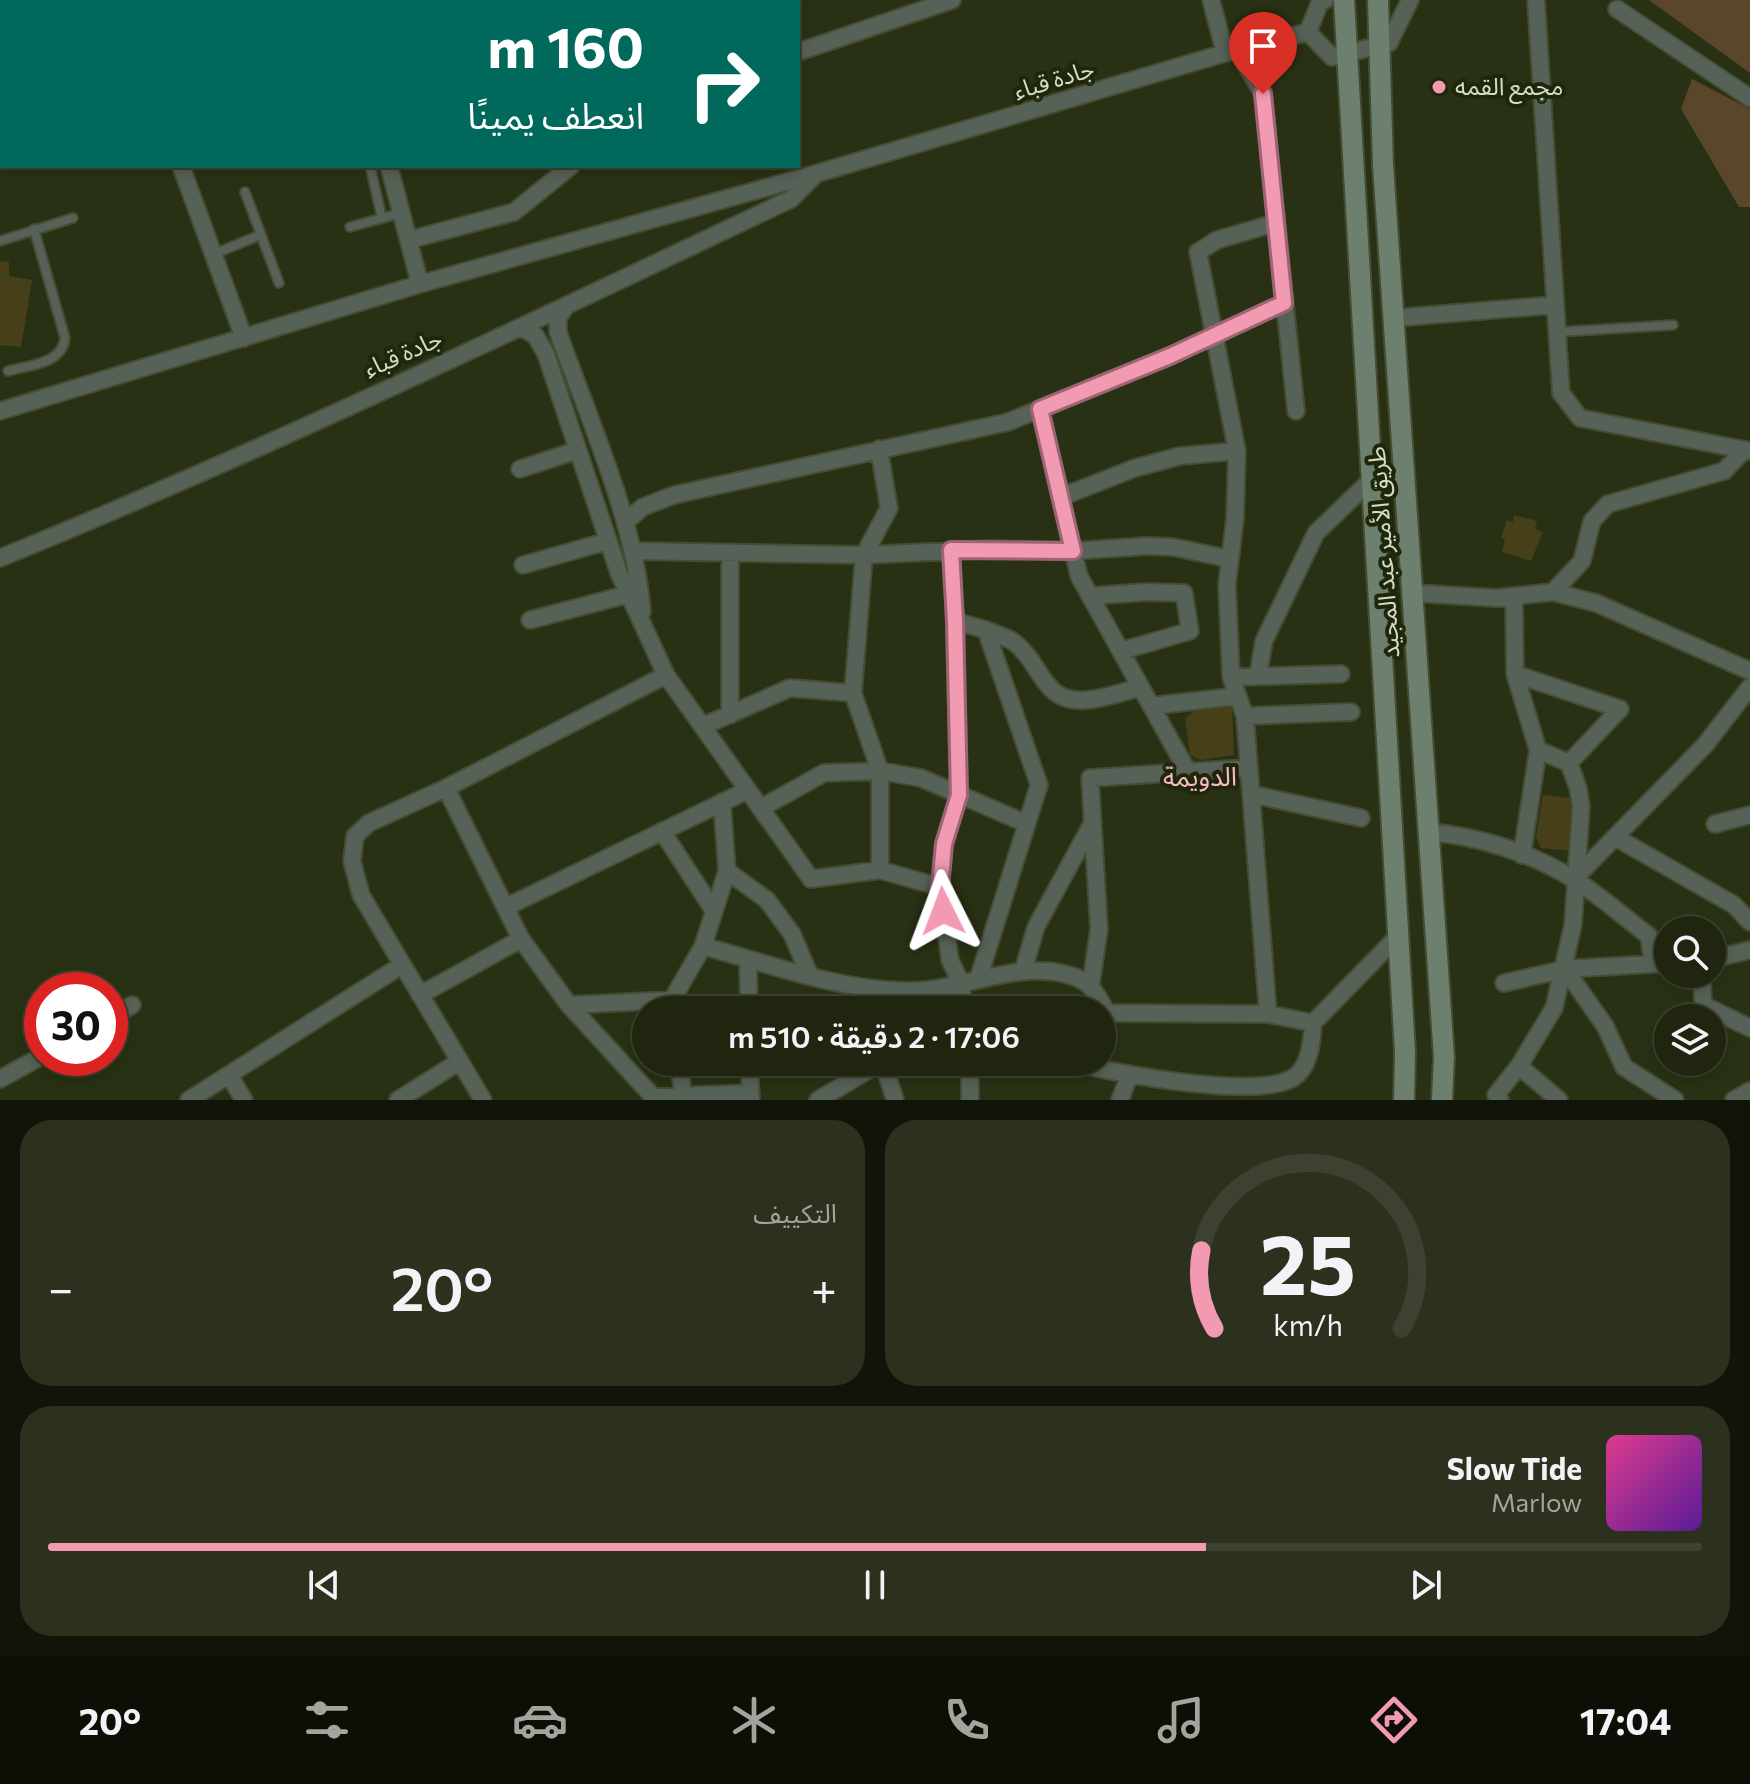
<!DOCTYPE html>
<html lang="ar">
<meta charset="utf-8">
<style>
:root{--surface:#1f250f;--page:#2c311d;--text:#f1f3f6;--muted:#a1a59e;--line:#3c422f;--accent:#f19ab2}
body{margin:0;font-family:Commissioner,"Noto Sans Arabic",sans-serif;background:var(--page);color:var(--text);direction:rtl;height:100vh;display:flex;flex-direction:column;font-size:30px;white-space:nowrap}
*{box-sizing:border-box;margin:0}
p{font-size:26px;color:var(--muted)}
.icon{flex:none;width:44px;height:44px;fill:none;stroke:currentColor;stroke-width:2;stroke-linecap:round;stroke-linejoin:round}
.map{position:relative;height:1100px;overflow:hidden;direction:ltr}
.side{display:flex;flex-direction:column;gap:20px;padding:20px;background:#111408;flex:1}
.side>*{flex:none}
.guide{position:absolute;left:0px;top:0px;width:800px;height:168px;box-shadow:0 4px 12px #0003,0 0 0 2px var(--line);direction:rtl;background:#00695c;color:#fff;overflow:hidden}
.controls{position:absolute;left:1654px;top:916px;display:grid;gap:16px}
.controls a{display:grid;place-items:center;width:72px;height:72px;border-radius:50%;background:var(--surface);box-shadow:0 4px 12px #0003,0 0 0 2px var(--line);font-size:40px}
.speed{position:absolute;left:24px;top:972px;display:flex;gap:16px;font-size:40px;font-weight:700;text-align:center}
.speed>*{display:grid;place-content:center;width:104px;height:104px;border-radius:50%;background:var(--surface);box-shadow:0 4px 12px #0003,0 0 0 2px var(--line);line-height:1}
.speed .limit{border:12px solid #d22;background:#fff;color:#111}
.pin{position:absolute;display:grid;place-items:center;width:68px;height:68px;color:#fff;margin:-82px -34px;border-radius:50% 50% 50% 0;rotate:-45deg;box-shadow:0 0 8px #0007}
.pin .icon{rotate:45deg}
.me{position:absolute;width:88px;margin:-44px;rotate:357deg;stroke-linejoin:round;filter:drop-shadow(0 0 6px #0008)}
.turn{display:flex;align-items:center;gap:28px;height:168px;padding:0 24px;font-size:36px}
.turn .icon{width:104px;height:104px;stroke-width:2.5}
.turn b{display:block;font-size:56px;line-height:68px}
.big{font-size:60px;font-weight:600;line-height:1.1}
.side .widget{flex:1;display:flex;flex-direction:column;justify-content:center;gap:12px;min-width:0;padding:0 28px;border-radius:32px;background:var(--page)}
.side .dial{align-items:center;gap:0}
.dial svg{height:208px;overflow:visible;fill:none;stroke:var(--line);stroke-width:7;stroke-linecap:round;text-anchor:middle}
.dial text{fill:var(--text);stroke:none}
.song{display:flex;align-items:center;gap:24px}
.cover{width:96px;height:96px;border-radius:12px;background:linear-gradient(135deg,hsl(330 70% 55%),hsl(270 70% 35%))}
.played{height:8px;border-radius:4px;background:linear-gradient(90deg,var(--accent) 70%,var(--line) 70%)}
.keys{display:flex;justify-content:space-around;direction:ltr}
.heat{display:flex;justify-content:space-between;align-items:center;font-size:44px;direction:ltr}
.side .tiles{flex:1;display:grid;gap:20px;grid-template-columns:1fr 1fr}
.widget:last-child{grid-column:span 2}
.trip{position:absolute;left:632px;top:996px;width:484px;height:80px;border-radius:40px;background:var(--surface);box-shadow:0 4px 12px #0003,0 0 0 2px var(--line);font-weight:600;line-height:80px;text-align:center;direction:rtl}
.menu{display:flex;height:128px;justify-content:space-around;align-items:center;background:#0c0f06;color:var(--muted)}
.menu .icon{width:56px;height:56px}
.menu .active{color:var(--accent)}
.menu b{font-size:36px;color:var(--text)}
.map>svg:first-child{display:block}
</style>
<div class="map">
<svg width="1750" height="1100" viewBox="0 0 1750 1100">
<rect width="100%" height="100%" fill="#293114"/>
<path fill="#5a462b" d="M1649,0H1750V73Z
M1692,79L1750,109V207H1739L1681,109Z"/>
<path fill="#473f17" d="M0,261L9,262V276L32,280L21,347L0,345Z
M1514,515L1537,521L1535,529L1543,532L1531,561L1502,552L1505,539L1501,538L1507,520L1513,522Z
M1232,706L1234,755L1201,760L1190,755L1185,719L1196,709Z
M1543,795L1578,799L1572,851L1541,848L1536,837Z
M909,997H950L949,1010H908Z"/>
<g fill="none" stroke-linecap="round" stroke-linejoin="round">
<g stroke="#454c31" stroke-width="12">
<path id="lane" d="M370,166L382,218
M245,192L279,283
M350,227L401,213
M0,241L73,218
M214,254L260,235
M1557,332L1673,325
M8,371C30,365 62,364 65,338L34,229"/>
</g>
<g stroke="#454c31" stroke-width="20">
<path id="street" d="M120,0V2
M346,0V2
M683,0L684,2
M1211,0L1225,53
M1536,0L1561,393L1580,418L1750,451
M59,2L66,0
M1617,9L1750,98
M0,21L2,20
M1308,32L1332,57L1389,43L1410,0
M1308,32L1320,2L1325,0
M1237,50L1263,94L1296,411
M798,52L952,0
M181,166L244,338
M389,166L420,284
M409,240L514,212L571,166
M566,306L558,318V332C589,420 635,520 642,612
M1394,318L1554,305
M520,327L535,335L546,354L619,573L666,675L811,879L880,870L940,887
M1040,409L1079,576L1188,772
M0,411L420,284L815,174L1225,53L1308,32
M879,449L889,508L864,555L853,693L880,771V870
M520,469L578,450
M1061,497L1135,468L1180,456L1237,451
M625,522L643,507L674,495L1008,422L1170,356L1284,303
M951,550L955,621L959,795L944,844L940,887L950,960L961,983L964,1010
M633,551L864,555L992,549L1073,551L1147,546L1173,547L1230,559
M0,558C268,449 530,323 791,199L814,176
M523,565L608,541
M1553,592L1582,561L1592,521L1608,504L1724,471L1744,450
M1413,593L1496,598L1553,592L1596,603L1750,671
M1090,596L1146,592L1184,593L1190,631L1121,651
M1514,596L1515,674L1538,750L1522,855
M530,620L629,594
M955,621L986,630L1039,785L978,980
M986,630C995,634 1008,637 1015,643C1043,665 1042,703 1085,700C1103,699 1123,692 1141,687
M1515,674L1620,709L1569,763L1538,750
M1258,676L1264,641L1316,533L1372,479
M1231,677L1341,674
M1151,706L1238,696
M730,715V553
M1245,716L1351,712
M703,726L790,688L853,693
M446,788L521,939L569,1005L656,1100
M1251,794L1361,818
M761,808L824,773L880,771L921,778L1025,823
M1715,824L1750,815
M662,831L714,911
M1429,832C1478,836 1532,853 1575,880C1601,896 1625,918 1649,936L1653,963
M1615,837L1734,905L1750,922
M727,871L767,900L792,934L809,974
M1574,879L1705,745L1750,687
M506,907L748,790
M703,946C769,964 838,990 907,991C959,992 1012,961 1065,974C1091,980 1095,991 1107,1013L1268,1014L1313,1023L1399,935
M748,959L749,1010
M1712,959L1750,950
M1565,969L1605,1026L1624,1067L1675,1100
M1023,971L1036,927L1093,822
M1702,974L1703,1005L1750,1028
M1504,983L1565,969L1668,963
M1091,984L1099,929L1090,778L1249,768
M856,986L865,1010
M420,995L521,939
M569,1005L672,1000
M673,1010L672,1000L703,946L727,871L722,802
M1268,1014L1245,716L1231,677L1227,585L1235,518L1237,451L1198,252L1217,240L1275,223
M110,1018L132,1005
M679,1062L683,1096
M749,1062L751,1100
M883,1062L895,1100
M970,1062V1100
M1069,1062C1116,1073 1253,1100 1293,1078C1310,1067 1312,1042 1313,1023
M1519,1066L1559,1100
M229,1075L244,1100
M0,1079L42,1056
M654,1097L749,1093
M189,1100L402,965
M398,1100L460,1061
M483,1100L361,895L352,861L355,836L369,823L446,788L666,675
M818,1100L882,1062
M1120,1100L1129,1076
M1500,1100L1496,1095L1519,1066L1554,1008L1573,925L1581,806L1578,788L1569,763
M1734,1100L1750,1091"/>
</g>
<g stroke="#454c31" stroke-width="24">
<path id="secondary" d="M1344,0L1405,1052L1404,1100
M1378,0L1383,165L1444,1057L1442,1100"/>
</g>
<use href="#lane" stroke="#566157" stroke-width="8"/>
<use href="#street" stroke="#566157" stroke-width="16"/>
<use href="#secondary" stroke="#6d7f6e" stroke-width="20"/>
</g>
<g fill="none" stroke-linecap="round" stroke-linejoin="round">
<g stroke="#9d6474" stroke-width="20">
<path id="route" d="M943,911L940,887L944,844L959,795L955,621L951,550L1073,551L1040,409L1170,356L1284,303L1263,94"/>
</g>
<use href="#route" stroke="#f19ab2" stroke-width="14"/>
</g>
<circle fill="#f19ab2" stroke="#1f270a" stroke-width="3" cx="1439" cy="87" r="8"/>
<g text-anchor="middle" stroke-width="8" stroke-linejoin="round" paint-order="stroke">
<g font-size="24" fill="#d5dbc9" stroke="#1f270a">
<text transform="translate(1054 80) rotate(-17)" y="8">جادة قباء</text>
<text transform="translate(403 354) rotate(-24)" y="8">جادة قباء</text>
<text transform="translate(1384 552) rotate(-94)" y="8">طريق الأمير عبد المجيد</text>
</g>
<g font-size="24" fill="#d5dbc9" stroke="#1f270a" text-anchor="start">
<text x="1455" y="95">مجمع القمه</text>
</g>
<g font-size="26" fill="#f9b7c8" stroke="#1f270a">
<text x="1200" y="786">الدويمة</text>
</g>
</g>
</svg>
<div class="controls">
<a><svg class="icon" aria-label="search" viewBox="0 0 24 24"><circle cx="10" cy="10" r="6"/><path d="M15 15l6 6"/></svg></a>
<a><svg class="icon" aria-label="layers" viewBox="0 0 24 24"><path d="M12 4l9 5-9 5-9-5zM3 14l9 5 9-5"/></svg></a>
</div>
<div class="speed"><div class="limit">30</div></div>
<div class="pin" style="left:1263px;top:94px;background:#d93025"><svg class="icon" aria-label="arrive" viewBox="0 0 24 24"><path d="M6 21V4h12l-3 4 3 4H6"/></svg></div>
<svg class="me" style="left:943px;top:911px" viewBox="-20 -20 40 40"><path d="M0-17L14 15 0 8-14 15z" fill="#f19ab2" stroke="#fff" stroke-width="4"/></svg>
<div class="trip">17:06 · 2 دقيقة · 510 m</div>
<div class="guide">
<div class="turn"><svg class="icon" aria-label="right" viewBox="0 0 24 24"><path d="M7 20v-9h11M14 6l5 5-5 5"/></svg><div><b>160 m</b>انعطف يمينًا</div></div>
</div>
</div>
<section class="side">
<div class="tiles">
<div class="widget dial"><svg viewBox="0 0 100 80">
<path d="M14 69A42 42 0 1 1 86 69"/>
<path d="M14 69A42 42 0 0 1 9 39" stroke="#f19ab2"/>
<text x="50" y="56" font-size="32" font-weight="700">25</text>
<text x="50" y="72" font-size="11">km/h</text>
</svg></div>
<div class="widget"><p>التكييف</p>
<div class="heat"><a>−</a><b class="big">20°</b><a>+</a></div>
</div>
<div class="widget">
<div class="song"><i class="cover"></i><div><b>Slow Tide</b><p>Marlow</p></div></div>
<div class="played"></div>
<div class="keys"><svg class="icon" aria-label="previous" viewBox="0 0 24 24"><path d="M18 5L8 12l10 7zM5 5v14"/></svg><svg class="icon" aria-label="pause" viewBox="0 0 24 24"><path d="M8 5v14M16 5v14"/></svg><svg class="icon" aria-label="next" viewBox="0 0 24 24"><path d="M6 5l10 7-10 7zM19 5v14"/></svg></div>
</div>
</div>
</section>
<nav class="menu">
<b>17:04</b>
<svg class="icon active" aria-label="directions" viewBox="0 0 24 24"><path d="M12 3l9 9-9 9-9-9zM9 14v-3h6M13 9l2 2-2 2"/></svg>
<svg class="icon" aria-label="music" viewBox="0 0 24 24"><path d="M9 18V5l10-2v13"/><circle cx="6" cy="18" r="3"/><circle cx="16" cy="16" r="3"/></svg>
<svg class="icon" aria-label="phone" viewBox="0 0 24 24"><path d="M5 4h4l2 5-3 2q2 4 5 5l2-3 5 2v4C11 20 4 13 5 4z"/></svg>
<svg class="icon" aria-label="climate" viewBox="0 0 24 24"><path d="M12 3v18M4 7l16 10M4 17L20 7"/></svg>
<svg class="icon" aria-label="car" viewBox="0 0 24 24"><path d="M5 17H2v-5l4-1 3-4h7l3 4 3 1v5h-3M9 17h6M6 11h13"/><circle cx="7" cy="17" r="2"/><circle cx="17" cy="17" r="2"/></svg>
<svg class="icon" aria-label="filters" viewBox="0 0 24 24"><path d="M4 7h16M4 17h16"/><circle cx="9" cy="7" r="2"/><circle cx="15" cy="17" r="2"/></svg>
<b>20°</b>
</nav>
